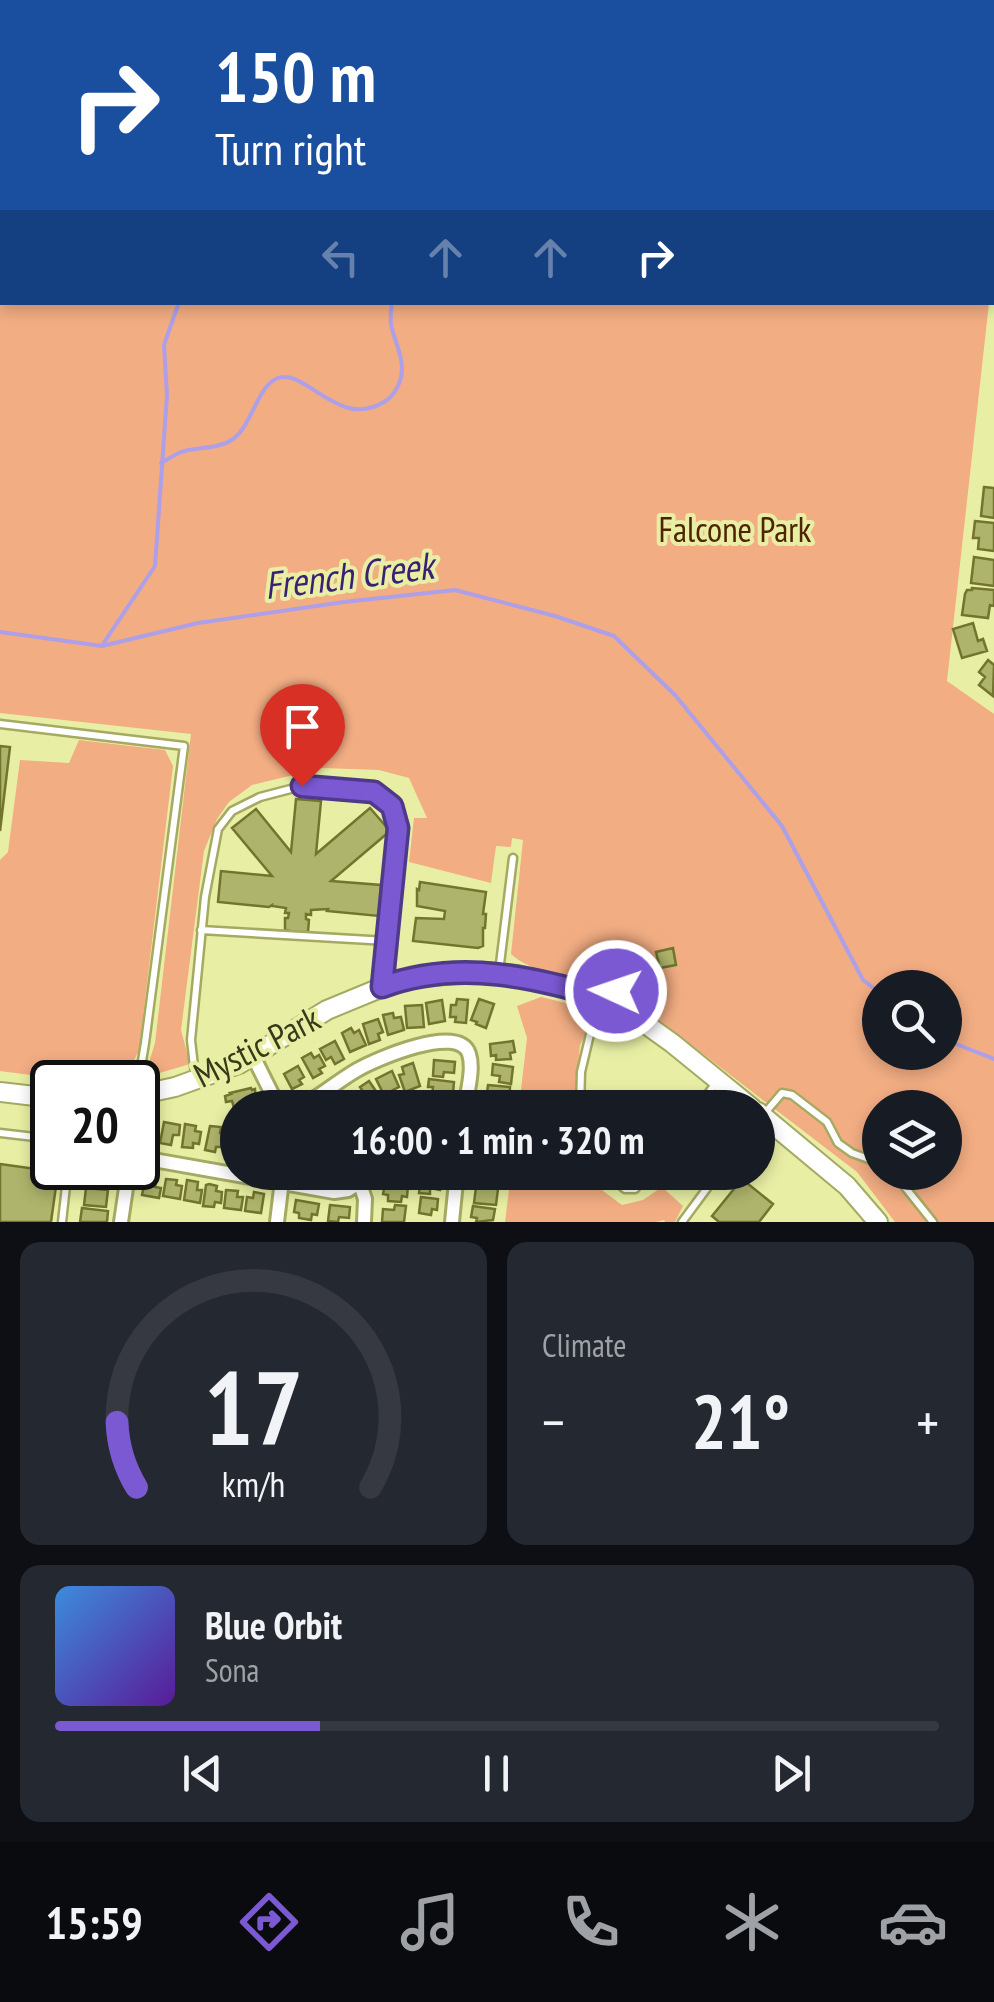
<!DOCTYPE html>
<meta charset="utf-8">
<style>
:root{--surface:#171b24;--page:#242831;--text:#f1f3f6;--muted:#9ea1a6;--line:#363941;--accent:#7a59d3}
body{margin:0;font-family:"PT Sans Narrow",sans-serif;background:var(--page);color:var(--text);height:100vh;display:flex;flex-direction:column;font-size:38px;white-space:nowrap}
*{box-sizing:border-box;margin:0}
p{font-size:32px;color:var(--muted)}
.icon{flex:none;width:55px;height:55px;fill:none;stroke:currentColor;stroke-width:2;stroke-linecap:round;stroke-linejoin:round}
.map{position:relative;height:1222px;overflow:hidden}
.drawer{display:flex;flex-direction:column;gap:20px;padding:20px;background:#0d0f14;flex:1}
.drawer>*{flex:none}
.banner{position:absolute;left:0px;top:0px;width:995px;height:305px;box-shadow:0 5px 15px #0003;background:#1a4fa0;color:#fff;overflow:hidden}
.buttons{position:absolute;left:862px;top:970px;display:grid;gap:20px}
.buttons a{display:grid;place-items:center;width:100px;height:100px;border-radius:50%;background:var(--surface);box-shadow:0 5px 15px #0003;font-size:50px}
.speed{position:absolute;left:30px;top:1060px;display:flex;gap:20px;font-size:50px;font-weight:700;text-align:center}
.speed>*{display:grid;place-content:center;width:130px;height:130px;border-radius:50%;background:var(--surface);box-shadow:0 5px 15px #0003;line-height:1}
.speed .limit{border:5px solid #111;border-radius:15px;background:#fff;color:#111}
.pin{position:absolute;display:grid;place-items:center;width:85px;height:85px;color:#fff;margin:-102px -42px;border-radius:50% 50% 50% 0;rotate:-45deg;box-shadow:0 0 10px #0007}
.pin .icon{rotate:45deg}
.me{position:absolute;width:110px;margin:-55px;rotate:273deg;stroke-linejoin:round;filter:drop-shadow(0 0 8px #0008)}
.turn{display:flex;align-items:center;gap:35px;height:210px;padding:0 50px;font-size:45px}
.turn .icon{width:130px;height:130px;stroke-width:2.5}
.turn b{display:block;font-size:70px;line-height:85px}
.lanes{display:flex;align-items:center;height:95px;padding:0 50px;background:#0003;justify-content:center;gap:50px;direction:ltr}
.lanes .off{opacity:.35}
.big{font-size:75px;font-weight:700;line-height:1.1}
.drawer .widget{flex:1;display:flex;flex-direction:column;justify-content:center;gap:15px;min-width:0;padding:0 35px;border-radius:20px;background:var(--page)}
.drawer .dial{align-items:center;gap:0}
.dial svg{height:260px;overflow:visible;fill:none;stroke:var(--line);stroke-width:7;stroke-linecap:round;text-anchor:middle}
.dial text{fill:var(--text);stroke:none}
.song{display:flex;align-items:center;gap:30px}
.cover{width:120px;height:120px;border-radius:15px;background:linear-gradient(135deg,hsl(210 70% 55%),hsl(270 70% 35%))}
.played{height:10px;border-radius:5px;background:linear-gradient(90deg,var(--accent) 30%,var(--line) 30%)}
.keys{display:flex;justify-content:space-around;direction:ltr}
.heat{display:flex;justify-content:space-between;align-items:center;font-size:55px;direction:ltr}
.drawer .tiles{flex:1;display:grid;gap:20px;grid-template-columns:1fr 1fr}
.widget:last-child{grid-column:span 2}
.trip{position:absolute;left:220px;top:1090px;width:555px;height:100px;border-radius:50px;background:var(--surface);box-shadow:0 5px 15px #0003;font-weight:700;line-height:100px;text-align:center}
.dock{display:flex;height:160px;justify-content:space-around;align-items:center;background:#090b0e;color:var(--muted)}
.dock .icon{width:70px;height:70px}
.dock .selected{color:var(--accent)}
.dock b{font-size:45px;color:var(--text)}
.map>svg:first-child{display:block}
</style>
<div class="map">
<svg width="994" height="1222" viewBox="0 0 994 1222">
<rect width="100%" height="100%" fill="#e8efa4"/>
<path fill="#f2ad83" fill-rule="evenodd" d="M0,188H2V302L989,303L947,681L994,714V1222H895L857,1172L665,1025C642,1011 619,997 593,987C568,976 530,972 511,954L523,840L512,838L511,847L496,846L491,883L409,862L414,818H427L409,778L379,770L322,768L252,785L229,802L217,819L204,851L181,1030L190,1064L153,1075L146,1072L155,1043L191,734L0,713ZM880,988H945V1052H880ZM880,1108H945V1172H880Z
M79,740L165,750L173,766L139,1050C136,1056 132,1066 127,1070C107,1089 27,1074 0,1071V860L8,852L20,760L69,763Z
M541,997L578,1006L587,1012L590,1025L580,1045L574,1107H519L527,1038L517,1006Z
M511,1173H579L622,1205L643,1200L662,1187L683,1206L675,1222H665L664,1220L656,1222H505Z"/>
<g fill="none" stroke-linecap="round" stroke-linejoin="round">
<path stroke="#ad9fe8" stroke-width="4" d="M992,185H994
M161,463C167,460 174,455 181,452C197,447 219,449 233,439C253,424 257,386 278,378C306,368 338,430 384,402C393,397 398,388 401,378C405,359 395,343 391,325C390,318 391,310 392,302
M0,632L102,646L198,623L344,602L455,590L555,616L614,636L675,695L782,826L863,980L880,993
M103,644L155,566L167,395L164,345L179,302
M945,1037L956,1044L994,1059"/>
</g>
<path fill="#afb46c" stroke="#71752d" stroke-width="2.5" d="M984,487L994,488V518L981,516Z
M975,521L994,523V551L978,549L979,538H973Z
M974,557L994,560V586L971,583Z
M972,588L994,590V606L990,605L988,618L962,615L965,594L967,590H972Z
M973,623L978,641L983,639L987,651L962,658L953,629Z
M988,660L994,665L993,696L979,685L985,677L979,672Z
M0,746L10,747L0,831Z
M296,799L321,801L316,854L370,808L390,831L331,881L381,885L379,916L327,911L328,909L311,910V915L306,914V919L309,920L308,932H305V934L285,930V918H288L289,913H285L286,908L272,906V905L269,907L218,902L221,871L272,876L232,828L256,809L291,852Z
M420,882L486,892L483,914H486L485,928H483V946L478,948L413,941L416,918L444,919L445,911L417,906V889L419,890Z
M673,948L676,965L660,968L656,952Z
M457,999L468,1000L466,1023L455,1022L456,1017H450L451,1005H456Z
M479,999L494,1004L486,1028L476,1024L477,1022L471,1020Z
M442,1000L445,1021L429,1024L426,1003Z
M422,1005L424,1027L407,1028L405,1006Z
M393,1013L394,1018L401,1017L404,1030L388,1035L383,1015Z
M378,1019L383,1032L378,1034L380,1040L369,1044L363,1024Z
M351,1028L354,1033L359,1030L366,1045L350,1052L342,1033Z
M335,1041L344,1059L335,1064L331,1057L326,1060L320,1049Z
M513,1041L515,1052L510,1053L511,1059L496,1060V1055L491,1056L490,1044Z
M311,1053L314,1058L319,1055L325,1066L319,1069L322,1073L313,1078L302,1058Z
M434,1060L455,1062L454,1073L444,1072L443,1077L433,1076Z
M413,1063L420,1086L405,1092L399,1075L404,1074L402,1067Z
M493,1064L513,1067L511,1084L499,1082L500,1076L492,1075Z
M298,1066L304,1077L299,1080L302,1084L292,1089L284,1074Z
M392,1071L399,1087L393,1090L395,1094L386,1099L376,1079Z
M429,1079L454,1082L453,1093L443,1092V1098L432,1096L433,1087H428Z
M369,1081L380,1097L365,1107L359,1096L364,1093L360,1087Z
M488,1085L510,1087L509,1103L486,1101Z
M251,1088L252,1090L255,1089L256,1103L234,1108L232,1101L226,1102L225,1096L231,1094L230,1093Z
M164,1122L180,1125L179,1135H173L171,1145L160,1143Z
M185,1124L196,1126L195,1131L201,1132L199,1144L193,1143V1148L182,1147Z
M210,1126L221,1127L220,1133L224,1134L221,1147H216L215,1152L205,1150Z
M0,1164L58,1172L51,1222H0Z
M79,1168L110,1170L108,1182L106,1181V1186L81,1183Z
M478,1172H499L498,1185L477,1183Z
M146,1175L157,1177L155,1187L161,1188L159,1198L142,1195Z
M421,1176L441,1178L440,1190L430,1188V1194L419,1193Z
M166,1179L177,1180L176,1185L182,1186L180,1199L163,1196Z
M742,1179L773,1204L759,1222H719L712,1216Z
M187,1180L198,1182L197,1190H202L200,1203L184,1200Z
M209,1184L217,1186L216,1191L222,1192L221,1203L215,1202L214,1207L203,1206L206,1185Z
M385,1184L408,1186L407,1197L402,1196L401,1202L388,1201V1195L383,1194Z
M476,1187L498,1189L496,1205L474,1203Z
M86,1188L108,1190L106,1207L84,1205Z
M226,1190L238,1191L237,1197H243L241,1210L224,1208Z
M254,1192L264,1194L261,1213L245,1211L247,1197L253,1198Z
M421,1197L438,1199L437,1210L432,1209L431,1215L419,1213Z
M296,1200L319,1204L317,1215L312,1214L311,1220L299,1218V1213L294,1212Z
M330,1205L350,1207L349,1218L339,1217L338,1222L328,1221Z
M395,1205L406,1206L404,1222H382L383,1209L394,1210Z
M473,1206L495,1209L493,1220L476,1222L477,1218L471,1217Z
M82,1208L108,1211L107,1222H80Z"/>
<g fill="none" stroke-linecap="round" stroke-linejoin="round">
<g stroke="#a5aa62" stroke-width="11">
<path id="lane" d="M0,724L184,746L145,1043L141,1067L134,1082
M201,930L387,941
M499,972L513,858
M195,1075L191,1040L205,897L218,829L232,811L260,797L302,786L374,792L392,806L398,829L382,986
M580,1108L581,1072L591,1030L612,1000L631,959
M698,1108L717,1081
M764,1114L782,1093L792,1095L827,1122L838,1143L852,1153L880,1163
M0,1133L52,1139
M605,1172L625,1189H635L649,1172
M893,1172L933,1222
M62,1222L68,1168
M682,1222L719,1172"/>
</g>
<g stroke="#a5aa62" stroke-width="18">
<path id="street" d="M524,0L525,2
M682,0L683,2
M843,0L844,2
M253,1056L279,1108
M298,1108C319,1098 336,1082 357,1070C376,1059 459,1023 469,1054C474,1069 467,1092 465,1108
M138,1161L148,1159L334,1192L348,1190L377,1172
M360,1184L365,1199L364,1222
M121,1222L129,1168
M277,1222L283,1172
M452,1222L457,1172"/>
</g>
<g stroke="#a5aa62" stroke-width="22">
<path id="secondary" d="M260,2L261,0
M0,103L2,102
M0,123H2
M0,1092L52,1098
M138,1095L175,1087L239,1064L327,1010L390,984L417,977L486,972L517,975L548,982L612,1000L672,1043L752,1108
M758,1112L847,1186L878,1222"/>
</g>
<use href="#lane" stroke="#fff" stroke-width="6"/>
<use href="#street" stroke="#fff" stroke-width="12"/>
<use href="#secondary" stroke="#fff" stroke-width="18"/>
</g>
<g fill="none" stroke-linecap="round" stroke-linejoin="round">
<g stroke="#4f3a89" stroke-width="25">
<path id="route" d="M302,786L374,792L392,806L398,828L382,987C461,958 535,978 612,1000L616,991"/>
</g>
<use href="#route" stroke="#7a59d3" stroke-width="18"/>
</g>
<g text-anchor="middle" stroke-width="8" stroke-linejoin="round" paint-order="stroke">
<g font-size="35" fill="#502401" stroke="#e8efa4">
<text x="735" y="542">Falcone Park</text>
</g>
<g font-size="35" fill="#37391b" stroke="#e8efa4">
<text transform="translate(257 1047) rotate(-27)" y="12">Mystic Park</text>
</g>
<g font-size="38" font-style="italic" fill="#3a1f72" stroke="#e8efa4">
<text transform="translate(349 576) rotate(-7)" y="13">French Creek</text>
</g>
</g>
</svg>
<div class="buttons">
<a><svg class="icon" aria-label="search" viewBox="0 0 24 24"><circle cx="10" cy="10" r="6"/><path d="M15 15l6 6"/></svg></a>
<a><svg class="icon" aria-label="layers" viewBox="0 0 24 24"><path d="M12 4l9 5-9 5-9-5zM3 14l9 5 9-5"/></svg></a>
</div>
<div class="speed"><div class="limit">20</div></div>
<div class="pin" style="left:302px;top:786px;background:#d93025"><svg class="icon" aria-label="arrive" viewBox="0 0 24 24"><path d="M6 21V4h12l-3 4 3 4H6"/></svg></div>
<svg class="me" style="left:616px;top:991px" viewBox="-20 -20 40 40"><circle r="17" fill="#7a59d3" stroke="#fff" stroke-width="3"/><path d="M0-11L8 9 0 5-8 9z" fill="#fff"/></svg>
<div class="trip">16:00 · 1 min · 320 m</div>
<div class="banner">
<div class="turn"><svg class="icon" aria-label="right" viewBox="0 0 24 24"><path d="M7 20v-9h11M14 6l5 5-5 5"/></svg><div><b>150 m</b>Turn right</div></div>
<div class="lanes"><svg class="icon off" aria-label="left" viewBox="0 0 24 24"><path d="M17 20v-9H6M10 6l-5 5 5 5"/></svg><svg class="icon off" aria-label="ahead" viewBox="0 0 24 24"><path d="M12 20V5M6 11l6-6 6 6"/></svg><svg class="icon off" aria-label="ahead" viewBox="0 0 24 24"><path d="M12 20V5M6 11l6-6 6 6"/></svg><svg class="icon" aria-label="right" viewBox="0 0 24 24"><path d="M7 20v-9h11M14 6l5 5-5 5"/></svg></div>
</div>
</div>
<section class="drawer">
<div class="tiles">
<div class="widget dial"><svg viewBox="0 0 100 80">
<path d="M14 69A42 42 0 1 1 86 69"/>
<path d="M14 69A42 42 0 0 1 8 49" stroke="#7a59d3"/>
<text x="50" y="56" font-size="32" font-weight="700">17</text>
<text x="50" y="72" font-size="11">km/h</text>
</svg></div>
<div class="widget"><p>Climate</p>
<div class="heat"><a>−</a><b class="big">21°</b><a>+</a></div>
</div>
<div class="widget">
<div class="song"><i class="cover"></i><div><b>Blue Orbit</b><p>Sona</p></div></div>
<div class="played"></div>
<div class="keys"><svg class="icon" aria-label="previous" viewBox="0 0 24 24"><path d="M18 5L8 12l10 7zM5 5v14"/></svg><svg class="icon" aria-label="pause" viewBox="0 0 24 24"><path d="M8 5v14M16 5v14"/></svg><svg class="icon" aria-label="next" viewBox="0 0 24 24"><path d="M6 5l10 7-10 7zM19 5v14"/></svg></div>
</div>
</div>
</section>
<nav class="dock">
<b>15:59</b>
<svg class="icon selected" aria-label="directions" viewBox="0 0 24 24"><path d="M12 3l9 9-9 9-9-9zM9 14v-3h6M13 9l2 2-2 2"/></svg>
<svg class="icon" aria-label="music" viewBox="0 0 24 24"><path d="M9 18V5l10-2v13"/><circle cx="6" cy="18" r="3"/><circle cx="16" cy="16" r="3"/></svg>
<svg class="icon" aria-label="phone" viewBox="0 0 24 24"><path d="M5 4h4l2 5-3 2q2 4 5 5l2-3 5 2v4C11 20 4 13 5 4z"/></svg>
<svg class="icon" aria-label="climate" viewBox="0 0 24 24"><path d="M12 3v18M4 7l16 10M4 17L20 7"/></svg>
<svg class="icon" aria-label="car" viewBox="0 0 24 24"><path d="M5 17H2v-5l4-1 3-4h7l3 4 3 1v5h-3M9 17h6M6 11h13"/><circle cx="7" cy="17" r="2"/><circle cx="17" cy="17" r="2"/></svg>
</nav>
